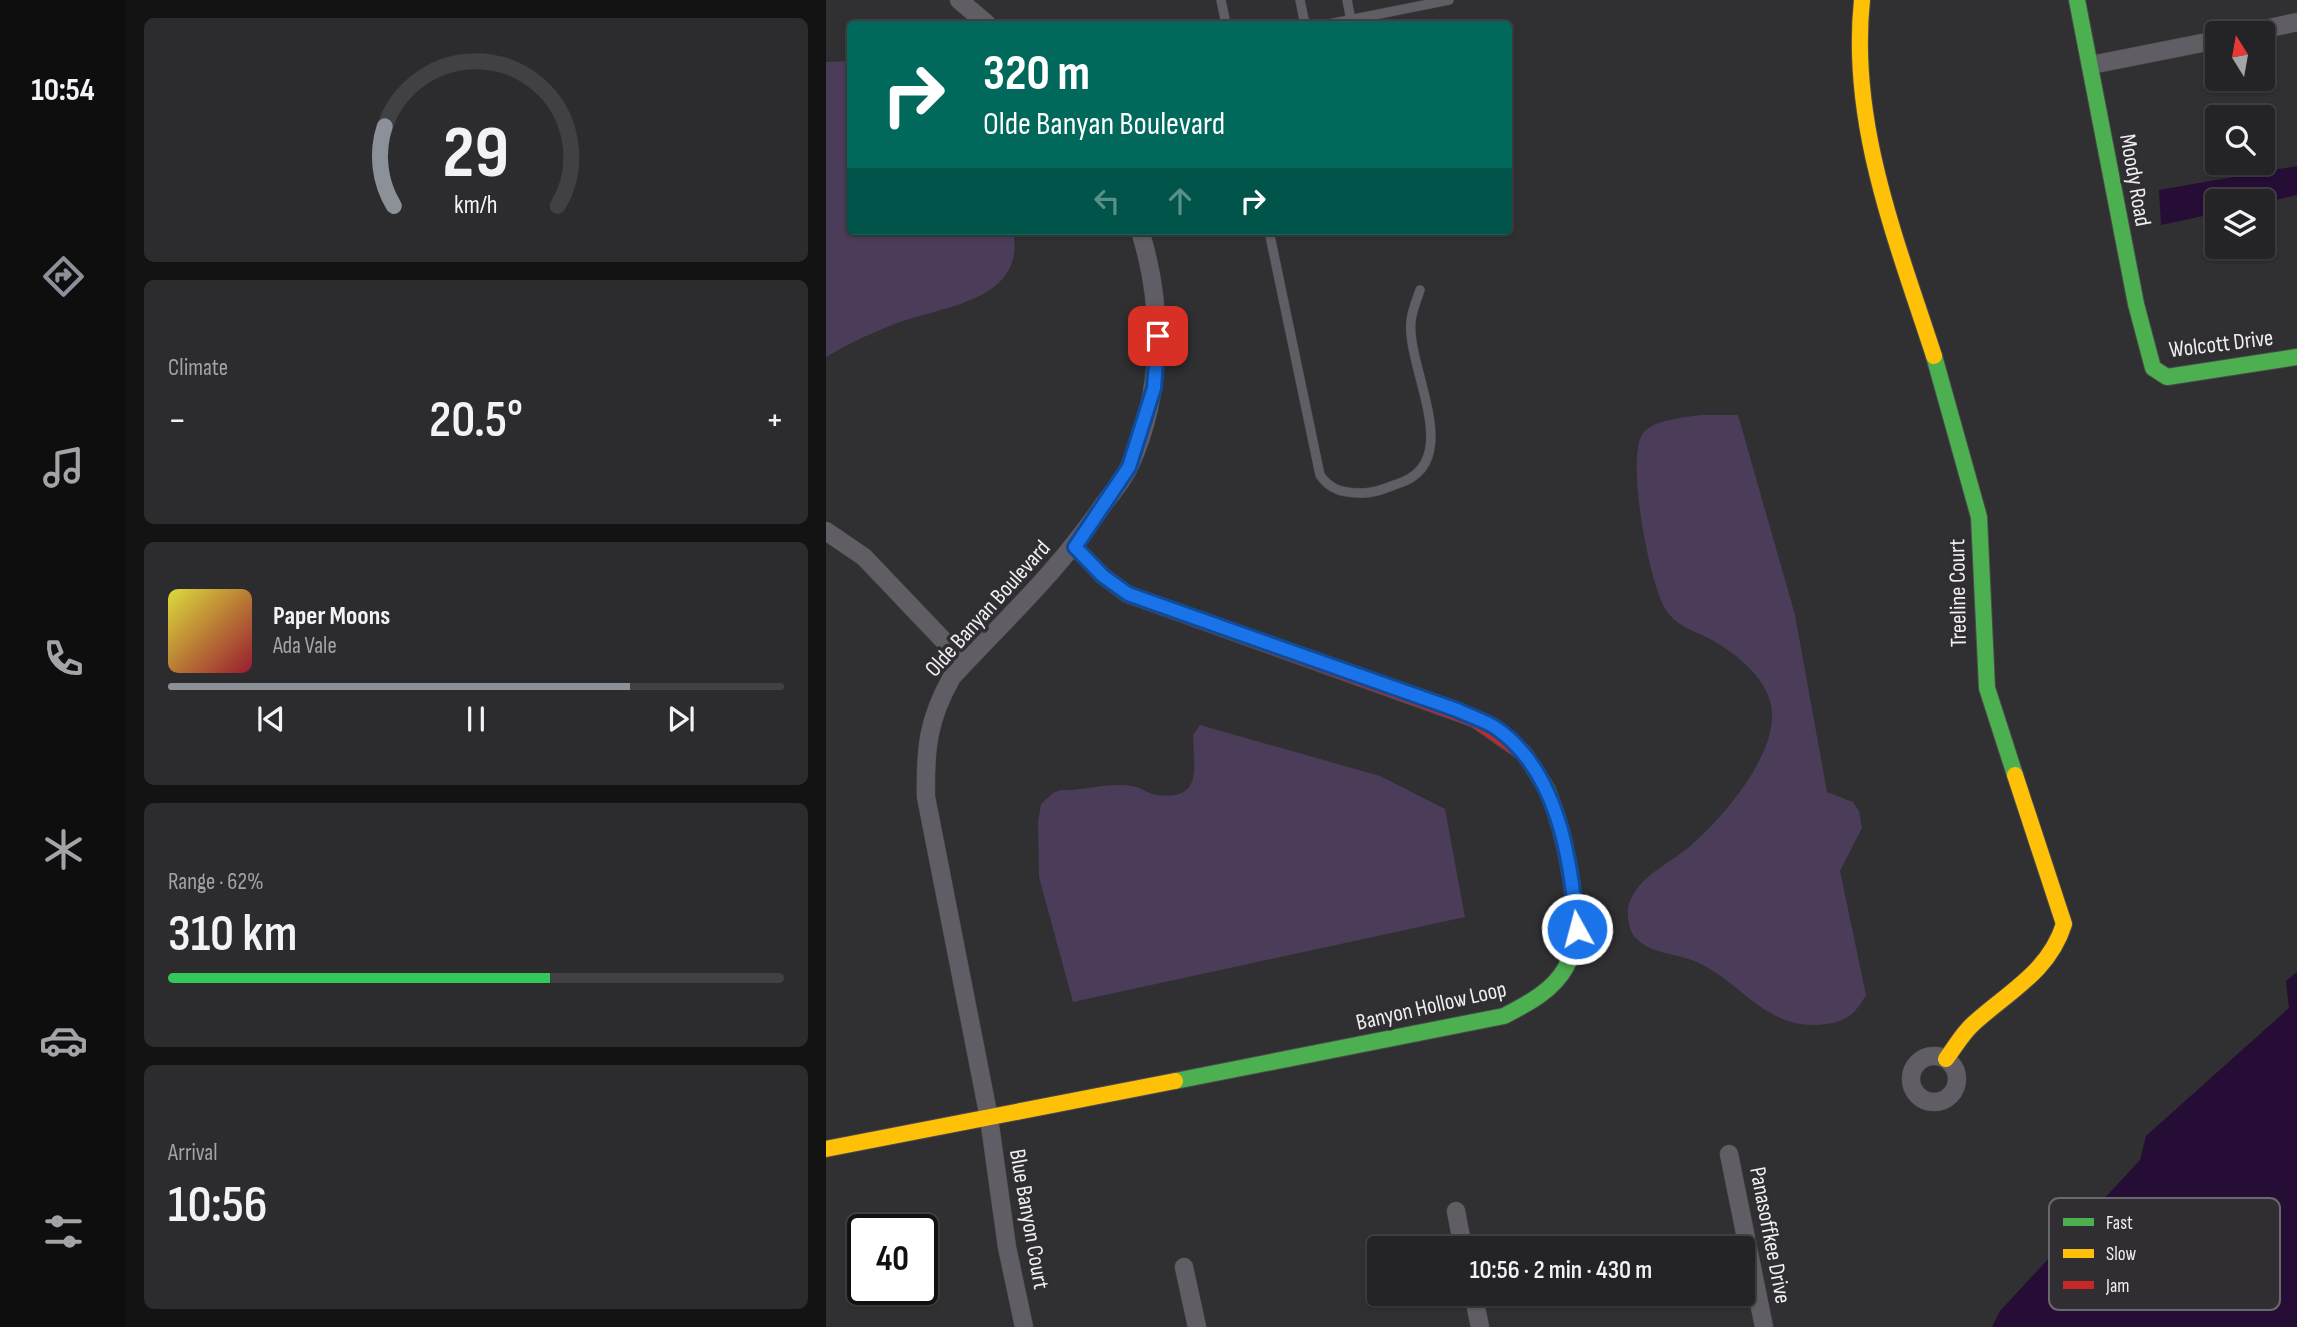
<!DOCTYPE html>
<meta charset="utf-8">
<style>
:root{--surface:#242325;--page:#2c2b2d;--text:#f1f3f6;--muted:#a3a4a7;--line:#414042;--accent:#8c9099}
body{margin:0;font-family:"Sofia Sans Condensed",sans-serif;background:var(--page);color:var(--text);height:100vh;display:flex;flex-direction:column;font-size:26px;white-space:nowrap}
*{box-sizing:border-box;margin:0}
p{font-size:23px;color:var(--muted)}
.icon{flex:none;width:38px;height:38px;fill:none;stroke:currentColor;stroke-width:2;stroke-linecap:round;stroke-linejoin:round}
.map{position:relative;flex:1;overflow:hidden}
.panel{display:flex;flex-direction:column;gap:18px;padding:18px;background:#141314;width:700px}
.panel>*{flex:none}
.top-card{position:absolute;left:21px;top:21px;width:665px;height:214px;border-radius:7px;box-shadow:0 2px 5px #0004,0 0 0 2px var(--line);background:#00695c;color:#fff;overflow:hidden}
.needle{width:46px;rotate:349deg}
.tools{position:absolute;left:1379px;top:21px;display:grid;gap:14px}
.tools a{display:grid;place-items:center;width:70px;height:70px;border-radius:7px;background:var(--surface);box-shadow:0 2px 5px #0004,0 0 0 2px var(--line);font-size:35px}
.speed{position:absolute;left:21px;top:1214px;display:flex;gap:14px;font-size:35px;font-weight:700;text-align:center}
.speed>*{display:grid;place-content:center;width:91px;height:91px;border-radius:50%;background:var(--surface);box-shadow:0 2px 5px #0004,0 0 0 2px var(--line);line-height:1}
.speed .limit{border:4px solid #111;border-radius:10px;background:#fff;color:#111}
.pin{position:absolute;display:grid;place-items:center;width:60px;height:60px;color:#fff;margin:-30px;border-radius:14px;box-shadow:0 4px 10px #0006}
.me{position:absolute;width:77px;margin:-38px;rotate:353deg;stroke-linejoin:round;filter:drop-shadow(0 0 5px #0008)}
.turn{display:flex;align-items:center;gap:24px;height:147px;padding:0 21px;font-size:32px}
.turn .icon{width:91px;height:91px;stroke-width:2.5}
.turn b{display:block;font-size:49px;line-height:60px}
.lanes{display:flex;align-items:center;height:66px;padding:0 21px;background:#0003;justify-content:center;gap:35px;direction:ltr}
.lanes .off{opacity:.35}
.big{font-size:52px;font-weight:600;line-height:1.1}
.panel .tile{flex:1;display:flex;flex-direction:column;justify-content:center;gap:10px;min-width:0;padding:0 24px;border-radius:10px;background:var(--page)}
.panel .dial{align-items:center;gap:0}
.dial svg{height:182px;overflow:visible;fill:none;stroke:var(--line);stroke-width:7;stroke-linecap:round;text-anchor:middle}
.dial text{fill:var(--text);stroke:none}
.song{display:flex;align-items:center;gap:21px}
.cover{width:84px;height:84px;border-radius:10px;background:linear-gradient(135deg,hsl(60 70% 55%),hsl(350 70% 35%))}
.played{height:7px;border-radius:4px;background:linear-gradient(90deg,var(--accent) 75%,var(--line) 75%)}
.keys{display:flex;justify-content:space-around;direction:ltr}
.heat{display:flex;justify-content:space-between;align-items:center;font-size:38px;direction:ltr}
.charge{height:10px;border-radius:5px;background:linear-gradient(90deg,#34c759 62%,var(--line) 0)}
.trip{position:absolute;left:541px;top:1236px;width:388px;height:70px;border-radius:7px;background:var(--surface);box-shadow:0 2px 5px #0004,0 0 0 2px var(--line);font-weight:600;line-height:70px;text-align:center}
main{display:flex;flex:1;min-height:0}
.tab-bar{display:flex;flex-direction:column;width:126px;justify-content:space-around;align-items:center;background:#0e0e0f;color:var(--muted)}
.tab-bar .icon{width:49px;height:49px}
.tab-bar .on{color:var(--accent)}
.tab-bar b{font-size:32px;color:var(--text)}
.map>svg:first-child{display:block}
</style>
<main>
<nav class="tab-bar">
<b>10:54</b>
<svg class="icon on" aria-label="directions" viewBox="0 0 24 24"><path d="M12 3l9 9-9 9-9-9zM9 14v-3h6M13 9l2 2-2 2"/></svg>
<svg class="icon" aria-label="music" viewBox="0 0 24 24"><path d="M9 18V5l10-2v13"/><circle cx="6" cy="18" r="3"/><circle cx="16" cy="16" r="3"/></svg>
<svg class="icon" aria-label="phone" viewBox="0 0 24 24"><path d="M5 4h4l2 5-3 2q2 4 5 5l2-3 5 2v4C11 20 4 13 5 4z"/></svg>
<svg class="icon" aria-label="climate" viewBox="0 0 24 24"><path d="M12 3v18M4 7l16 10M4 17L20 7"/></svg>
<svg class="icon" aria-label="car" viewBox="0 0 24 24"><path d="M5 17H2v-5l4-1 3-4h7l3 4 3 1v5h-3M9 17h6M6 11h13"/><circle cx="7" cy="17" r="2"/><circle cx="17" cy="17" r="2"/></svg>
<svg class="icon" aria-label="filters" viewBox="0 0 24 24"><path d="M4 7h16M4 17h16"/><circle cx="9" cy="7" r="2"/><circle cx="15" cy="17" r="2"/></svg>
</nav>
<section class="panel">
<div class="tile dial"><svg viewBox="0 0 100 80">
<path d="M14 69A42 42 0 1 1 86 69"/>
<path d="M14 69A42 42 0 0 1 10 34" stroke="#8c9099"/>
<text x="50" y="56" font-size="32" font-weight="700">29</text>
<text x="50" y="72" font-size="11">km/h</text>
</svg></div>
<div class="tile"><p>Climate</p>
<div class="heat"><a>−</a><b class="big">20.5°</b><a>+</a></div>
</div>
<div class="tile">
<div class="song"><i class="cover"></i><div><b>Paper Moons</b><p>Ada Vale</p></div></div>
<div class="played"></div>
<div class="keys"><svg class="icon" aria-label="previous" viewBox="0 0 24 24"><path d="M18 5L8 12l10 7zM5 5v14"/></svg><svg class="icon" aria-label="pause" viewBox="0 0 24 24"><path d="M8 5v14M16 5v14"/></svg><svg class="icon" aria-label="next" viewBox="0 0 24 24"><path d="M6 5l10 7-10 7zM19 5v14"/></svg></div>
</div>
<div class="tile"><p>Range · 62%</p><b class="big">310 km</b><div class="charge"></div></div>
<div class="tile"><p>Arrival</p><b class="big">10:56</b></div>
</section>
<div class="map">
<svg width="1471" height="1327" viewBox="0 0 1471 1327">
<rect width="100%" height="100%" fill="#302f31"/>
<path fill="#4b3d5a" d="M24,61V231H187C201,300 119,306 74,322C48,332 23,343 0,357V62Z
M874,415H912L969,615L1001,792L1027,802L1033,811L1036,828L1014,871L1040,995C1030,1013 1020,1022 1000,1024C941,1032 918,984 871,962C851,953 824,955 808,936C802,929 800,910 804,901C815,875 841,865 862,848C895,820 949,758 946,712C944,681 913,656 888,641C870,631 852,628 840,610C824,587 797,450 819,431C832,419 857,418 874,415Z
M374,725L554,776L619,809L639,917L247,1002L213,877L212,822L215,804L227,793L235,790C258,791 283,782 306,786C315,787 322,794 331,795C379,802 367,763 367,735Z"/>
<path fill="#250d36" d="M1471,166V195L1437,203L1391,201V213L1335,225L1333,190Z
M1471,972V1327H1166L1174,1311L1314,1160L1320,1136L1463,1008L1460,981Z"/>
<g fill="none" stroke-linecap="round" stroke-linejoin="round">
<g stroke="#4b4a4c" stroke-width="10">
<path id="lane" d="M395,0L400,24
M474,0L478,20L482,24
M521,0L525,20
M503,24L623,0
M443,231L494,475C504,490 517,493 535,493C547,494 560,488 571,484C641,463 580,369 585,321C586,311 591,299 594,290"/>
</g>
<g stroke="#4b4a4c" stroke-width="19">
<path id="street" d="M133,0L161,24
M1421,33L1471,22
M1265,65L1391,40
M0,531L38,557L139,663
M1085 1079a23 23 0 1 1 46 0a23 23 0 1 1-46 0Z
M903,1154L938,1327
M630,1211L637,1248
M358,1267L371,1327
M647,1293L654,1327
M198,1327L181,1247L163,1118L100,797C99,749 102,719 126,677C178,621 234,569 277,505C286,493 298,479 304,465C337,392 338,307 314,231"/>
</g>
<g stroke="#4b4a4c" stroke-width="18">
<path id="fast" d="M1251,0L1310,304L1327,368L1341,377L1471,357
M1108,356L1153,517L1161,688L1189,775
M349,1081L678,1016C701,1004 727,991 740,967C761,924 738,831 721,789"/>
</g>
<g stroke="#4b4a4c" stroke-width="18">
<path id="slow" d="M1036,0C1023,124 1070,239 1108,356
M1120,1059C1129,1047 1136,1034 1147,1024C1182,992 1223,972 1238,924L1189,775
M0,1149L349,1081"/>
</g>
<g stroke="#4b4a4c" stroke-width="18">
<path id="jam" d="M249,547L277,576L301,594L649,719L698,753L721,789"/>
</g>
<use href="#lane" stroke="#605d65" stroke-width="9"/>
<use href="#street" stroke="#605d65" stroke-width="18"/>
<use href="#fast" stroke="#4caf50" stroke-width="16"/>
<use href="#slow" stroke="#ffc107" stroke-width="16"/>
<use href="#jam" stroke="#c62828" stroke-width="16"/>
</g>
<g fill="none" stroke-linecap="round" stroke-linejoin="round">
<g stroke="#114b97" stroke-width="18">
<path id="route" d="M332,336L328,388L303,467L249,547L277,576L302,594L631,710C644,716 659,721 670,728C732,771 745,859 751,929"/>
</g>
<use href="#route" stroke="#1a73e8" stroke-width="12"/>
</g>
<g text-anchor="middle" stroke-width="7" stroke-linejoin="round" paint-order="stroke">
<g font-size="23" fill="#efeef1" stroke="#302e32">
<text transform="translate(1310 180) rotate(80)" y="8">Moody Road</text>
<text transform="translate(1395 343) rotate(-7)" y="8">Wolcott Drive</text>
<text transform="translate(1131 593) rotate(-91)" y="8">Treeline Court</text>
<text transform="translate(161 608) rotate(-48)" y="8">Olde Banyan Boulevard</text>
<text transform="translate(605 1005) rotate(-13)" y="8">Banyon Hollow Loop</text>
<text transform="translate(204 1219) rotate(80)" y="8">Blue Banyon Court</text>
<text transform="translate(945 1235) rotate(79)" y="8">Panasoffkee Drive</text>
</g>
</g>
<rect x="1223" y="1198" width="231" height="112" rx="10" fill="#302e32" stroke="#69686b" stroke-width="2"/>
<rect x="1237" y="1218" width="31" height="8" fill="#4caf50"/>
<rect x="1237" y="1249" width="31" height="9" fill="#ffc107"/>
<rect x="1237" y="1281" width="31" height="8" fill="#c62828"/>
<g font-size="19" fill="#efeef1">
<text x="1280" y="1229">Fast</text>
<text x="1280" y="1260">Slow</text>
<text x="1280" y="1292">Jam</text>
</g>
</svg>
<div class="tools">
<a><svg class="needle" viewBox="-14 -14 28 28"><path d="M0-13l5 13h-10z" fill="#e53935"/><path d="M0 13l5-13h-10z" fill="#a3a4a7"/></svg></a>
<a><svg class="icon" aria-label="search" viewBox="0 0 24 24"><circle cx="10" cy="10" r="6"/><path d="M15 15l6 6"/></svg></a>
<a><svg class="icon" aria-label="layers" viewBox="0 0 24 24"><path d="M12 4l9 5-9 5-9-5zM3 14l9 5 9-5"/></svg></a>
</div>
<div class="speed"><div class="limit">40</div></div>
<div class="pin" style="left:332px;top:336px;background:#d93025"><svg class="icon" aria-label="arrive" viewBox="0 0 24 24"><path d="M6 21V4h12l-3 4 3 4H6"/></svg></div>
<svg class="me" style="left:751px;top:929px" viewBox="-20 -20 40 40"><circle r="17" fill="#1a73e8" stroke="#fff" stroke-width="3"/><path d="M0-11L8 9 0 5-8 9z" fill="#fff"/></svg>
<div class="trip">10:56 · 2 min · 430 m</div>
<div class="top-card">
<div class="turn"><svg class="icon" aria-label="right" viewBox="0 0 24 24"><path d="M7 20v-9h11M14 6l5 5-5 5"/></svg><div><b>320 m</b>Olde Banyan Boulevard</div></div>
<div class="lanes"><svg class="icon off" aria-label="left" viewBox="0 0 24 24"><path d="M17 20v-9H6M10 6l-5 5 5 5"/></svg><svg class="icon off" aria-label="ahead" viewBox="0 0 24 24"><path d="M12 20V5M6 11l6-6 6 6"/></svg><svg class="icon" aria-label="right" viewBox="0 0 24 24"><path d="M7 20v-9h11M14 6l5 5-5 5"/></svg></div>
</div>
</div>
</main>
